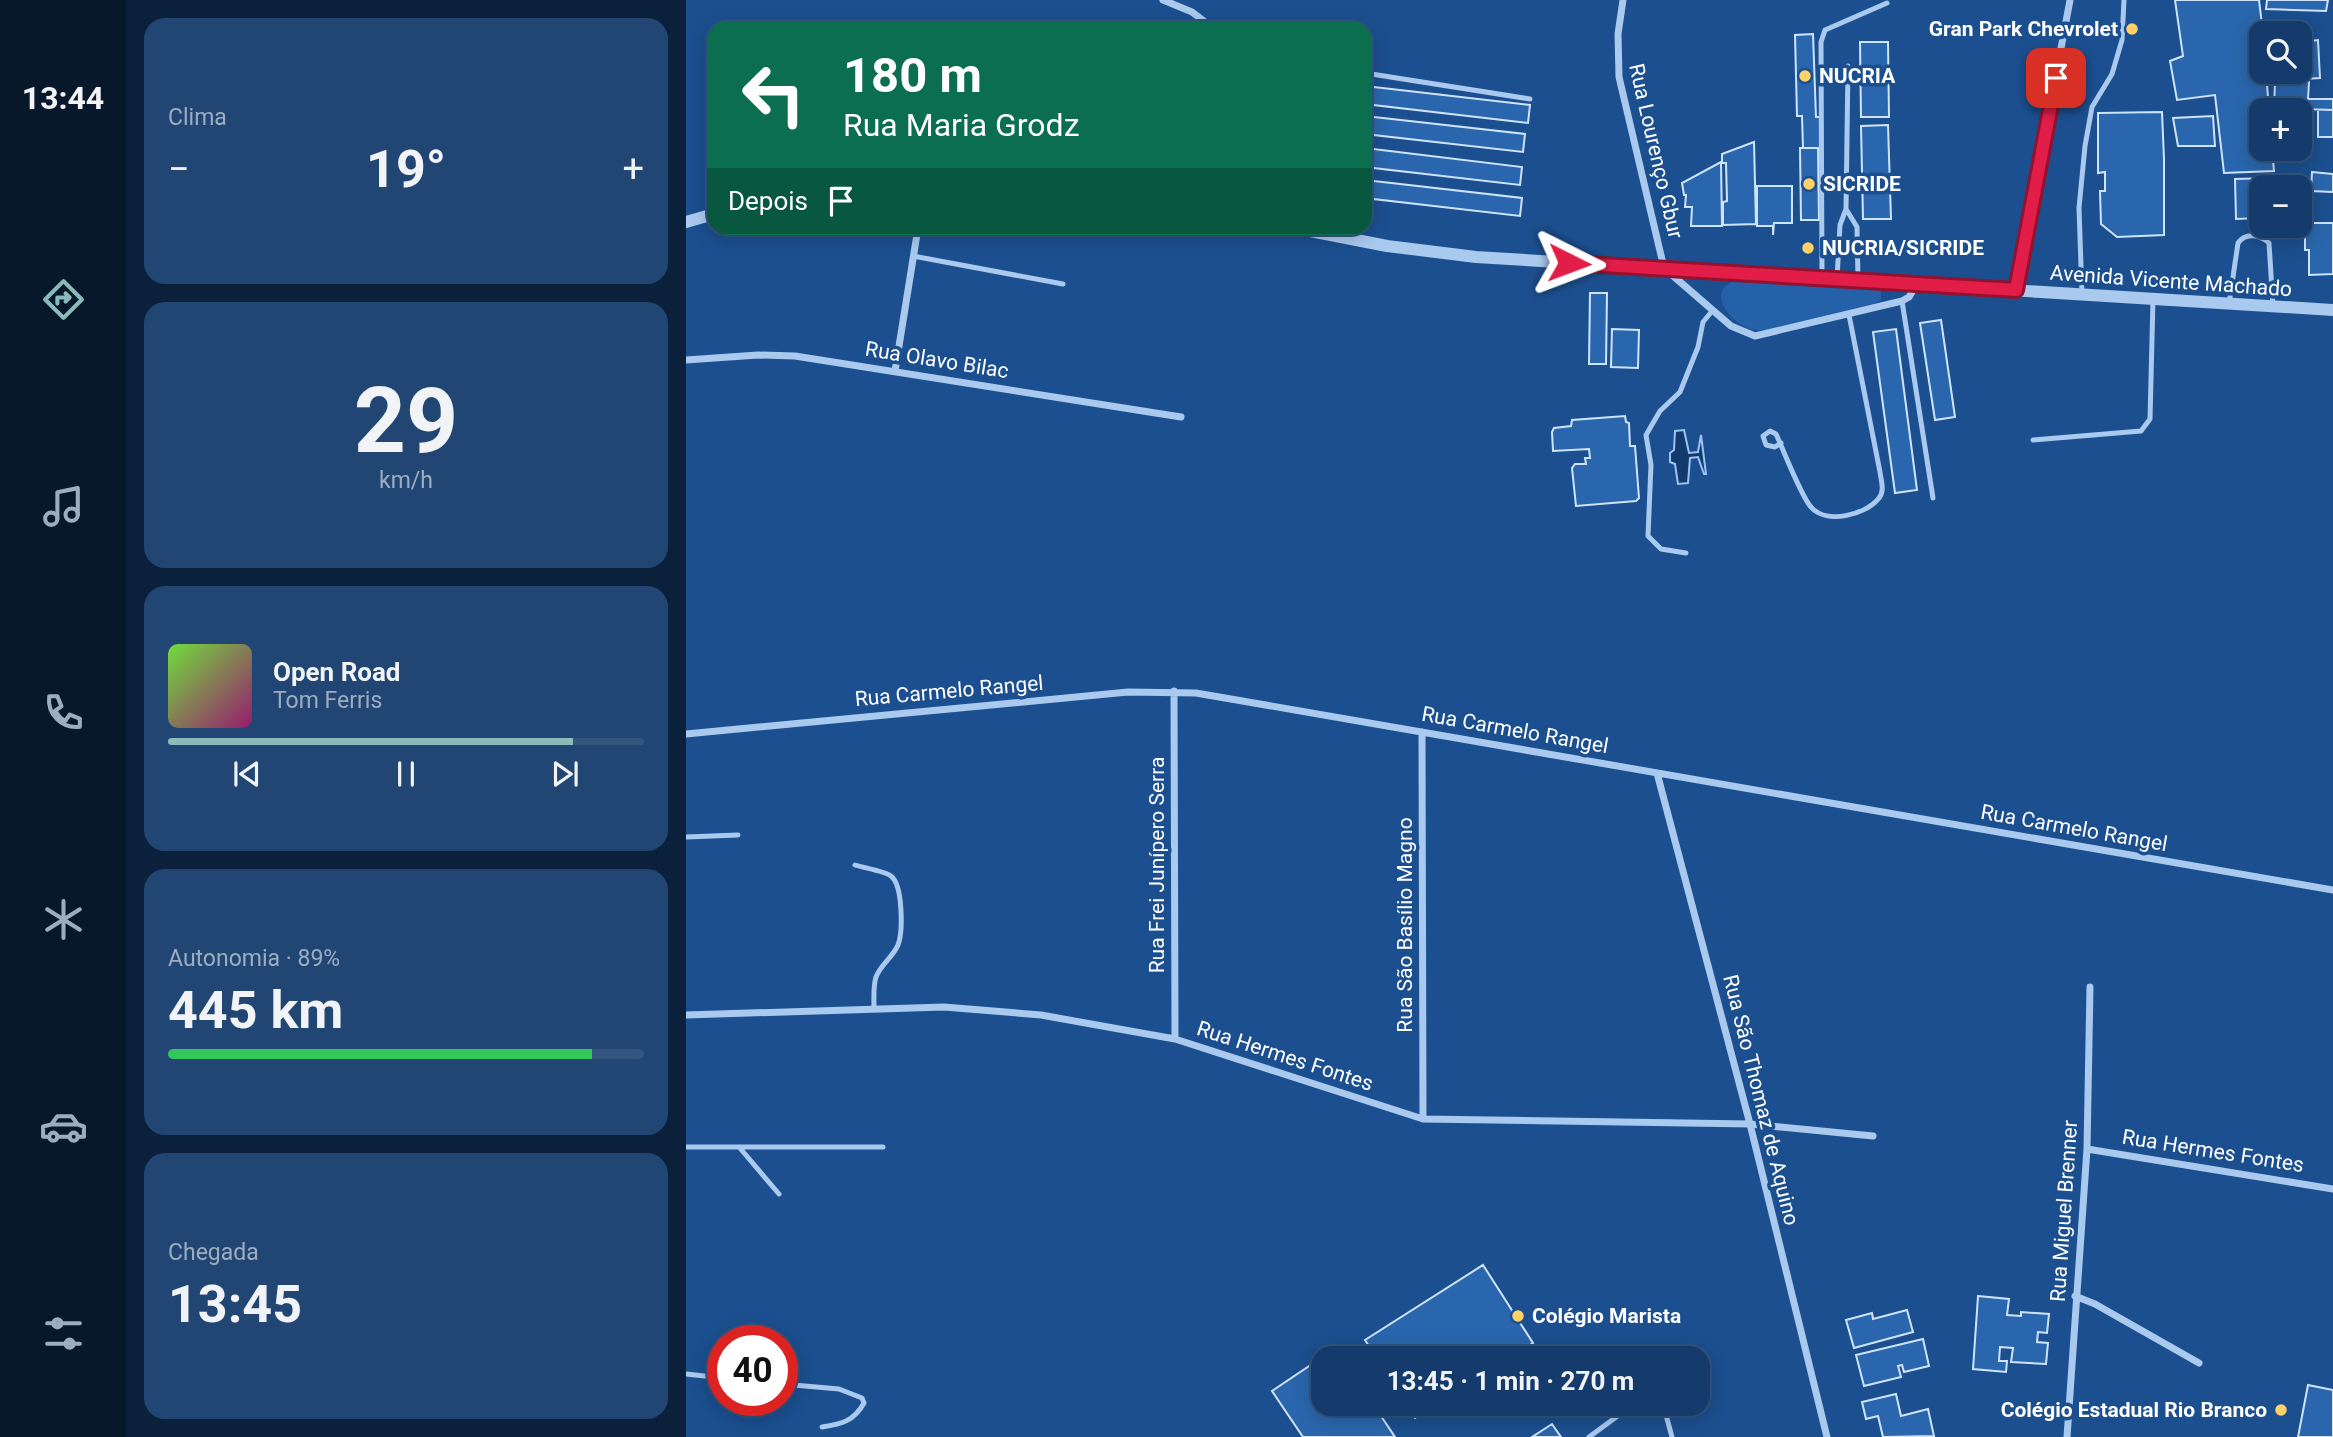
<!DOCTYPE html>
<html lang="pt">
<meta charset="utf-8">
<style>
:root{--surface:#143b6b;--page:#214673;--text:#f1f3f6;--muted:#9dadc1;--line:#33557e;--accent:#8bbbb9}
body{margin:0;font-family:Roboto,sans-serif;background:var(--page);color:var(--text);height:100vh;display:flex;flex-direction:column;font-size:26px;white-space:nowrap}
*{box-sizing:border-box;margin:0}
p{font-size:23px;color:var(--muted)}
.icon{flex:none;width:38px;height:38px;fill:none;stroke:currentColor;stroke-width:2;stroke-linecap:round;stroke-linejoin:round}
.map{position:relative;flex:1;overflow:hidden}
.sheet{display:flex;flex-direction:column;gap:18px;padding:18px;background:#0b203b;width:560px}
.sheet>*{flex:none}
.hud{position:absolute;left:21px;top:21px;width:665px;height:214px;border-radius:21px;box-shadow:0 4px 18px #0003,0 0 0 2px var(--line);background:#0b6e4f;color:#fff;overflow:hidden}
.fabs{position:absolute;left:1563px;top:21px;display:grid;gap:14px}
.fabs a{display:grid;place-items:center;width:63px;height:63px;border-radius:14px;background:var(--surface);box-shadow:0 4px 18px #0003,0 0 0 2px var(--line);font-size:35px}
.speed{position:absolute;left:21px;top:1325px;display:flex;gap:14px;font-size:35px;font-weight:700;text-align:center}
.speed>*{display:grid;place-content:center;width:91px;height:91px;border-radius:50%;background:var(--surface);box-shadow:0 4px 18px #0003,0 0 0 2px var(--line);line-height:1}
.speed .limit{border:10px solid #d22;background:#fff;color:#111}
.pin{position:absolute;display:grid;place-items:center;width:60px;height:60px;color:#fff;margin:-30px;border-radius:14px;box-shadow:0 4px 10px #0006}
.me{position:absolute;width:77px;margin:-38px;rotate:93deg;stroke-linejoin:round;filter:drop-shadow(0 0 5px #0008)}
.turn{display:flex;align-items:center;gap:24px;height:147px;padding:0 21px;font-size:32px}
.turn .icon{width:91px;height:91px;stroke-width:2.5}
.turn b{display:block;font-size:49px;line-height:60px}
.then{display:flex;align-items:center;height:66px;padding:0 21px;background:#0003;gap:14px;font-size:26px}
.big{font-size:52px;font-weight:700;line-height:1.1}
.sheet .card{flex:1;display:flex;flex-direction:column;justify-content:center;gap:10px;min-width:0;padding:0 24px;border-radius:21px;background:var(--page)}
.sheet .dial{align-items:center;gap:0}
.dial b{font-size:91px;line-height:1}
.song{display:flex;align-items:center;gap:21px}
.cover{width:84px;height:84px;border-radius:10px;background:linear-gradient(135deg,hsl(100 70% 55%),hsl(320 70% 35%))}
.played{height:7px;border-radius:4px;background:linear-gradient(90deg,var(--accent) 85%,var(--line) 85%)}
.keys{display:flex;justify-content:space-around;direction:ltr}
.heat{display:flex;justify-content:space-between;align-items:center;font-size:38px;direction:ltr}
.charge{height:10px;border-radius:5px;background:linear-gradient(90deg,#34c759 89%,var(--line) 0)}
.trip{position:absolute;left:625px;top:1346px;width:399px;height:70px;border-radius:21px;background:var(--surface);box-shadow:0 4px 18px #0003,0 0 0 2px var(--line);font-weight:700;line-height:70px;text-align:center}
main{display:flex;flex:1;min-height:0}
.tabs{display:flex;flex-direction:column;width:126px;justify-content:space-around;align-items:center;background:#08182b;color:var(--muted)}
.tabs .icon{width:49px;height:49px}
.tabs .current{color:var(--accent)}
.tabs b{font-size:32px;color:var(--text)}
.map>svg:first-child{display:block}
</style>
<main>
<nav class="tabs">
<b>13:44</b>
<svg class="icon current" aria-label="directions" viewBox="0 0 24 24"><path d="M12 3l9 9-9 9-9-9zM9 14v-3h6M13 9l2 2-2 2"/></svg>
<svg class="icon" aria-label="music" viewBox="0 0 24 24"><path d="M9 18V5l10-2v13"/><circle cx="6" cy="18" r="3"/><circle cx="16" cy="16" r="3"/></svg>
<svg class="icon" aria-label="phone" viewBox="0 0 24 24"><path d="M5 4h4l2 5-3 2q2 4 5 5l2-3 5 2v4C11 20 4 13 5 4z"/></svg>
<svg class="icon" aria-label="climate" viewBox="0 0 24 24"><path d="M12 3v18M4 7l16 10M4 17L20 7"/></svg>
<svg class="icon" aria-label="car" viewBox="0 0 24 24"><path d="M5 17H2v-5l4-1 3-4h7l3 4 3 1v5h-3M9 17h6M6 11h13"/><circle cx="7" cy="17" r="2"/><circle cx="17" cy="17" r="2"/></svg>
<svg class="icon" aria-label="filters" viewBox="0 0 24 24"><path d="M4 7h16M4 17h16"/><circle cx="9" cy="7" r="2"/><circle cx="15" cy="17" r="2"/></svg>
</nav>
<section class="sheet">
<div class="card"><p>Clima</p>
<div class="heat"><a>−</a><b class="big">19°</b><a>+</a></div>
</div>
<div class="card dial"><b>29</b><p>km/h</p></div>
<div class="card">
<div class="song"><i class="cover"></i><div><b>Open Road</b><p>Tom Ferris</p></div></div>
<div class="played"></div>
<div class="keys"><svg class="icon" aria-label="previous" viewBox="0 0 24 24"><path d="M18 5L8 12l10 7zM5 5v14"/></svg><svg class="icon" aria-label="pause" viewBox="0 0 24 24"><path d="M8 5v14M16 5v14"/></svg><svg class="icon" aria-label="next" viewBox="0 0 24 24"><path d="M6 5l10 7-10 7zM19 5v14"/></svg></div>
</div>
<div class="card"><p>Autonomia · 89%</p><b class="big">445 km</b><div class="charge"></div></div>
<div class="card"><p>Chegada</p><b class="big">13:45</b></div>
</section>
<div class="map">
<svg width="1647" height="1437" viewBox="0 0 1647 1437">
<rect width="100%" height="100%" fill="#1b4f8f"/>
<path fill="#2461a8" d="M1046,282L1191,289L1195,292V300L1189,303L1081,330C1075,330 1070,331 1064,329C1046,323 1020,294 1046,282Z"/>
<path fill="#123a6d" stroke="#9cc4f0" stroke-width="2" d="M998,430L1003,453L1012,452L1015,435L1020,474H1018L1012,457L1004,458L1002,483L992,484L989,464L984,462V453L988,450L989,431Z"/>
<path fill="#2a66ad" stroke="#cfe3fa" stroke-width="2" d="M1489,0H1573L1577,33H1575V72H1580L1583,110H1575V149H1586L1588,171L1538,173L1529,95L1491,100L1484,61L1497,56Z
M1581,0H1642L1640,11L1580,9Z
M1127,34L1130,117H1134L1135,148H1117L1116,116H1111L1109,35Z
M1632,40L1634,78L1584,81L1581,72H1614V42Z
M1174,42H1202L1203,117H1175Z
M1589,82H1623L1622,99H1647V110L1588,108Z
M679,86L844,105L842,123L679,104Z
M1632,110H1647V137H1632Z
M1476,112L1478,159V235L1431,237L1415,224L1414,191H1419V172L1412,173V113Z
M679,116L839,134L837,152L679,134Z
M1527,116L1529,146H1492L1487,118Z
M1202,125L1205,219H1177L1175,126Z
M1068,142L1070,224L1037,225V202L1041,201L1040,163H1036V154Z
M679,148L836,167L834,185L679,167Z
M1114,148H1132L1133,220H1115Z
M1035,162L1036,226H1005L1006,207H999L1000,195H998L996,183Z
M1626,172L1647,174V192L1625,191Z
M1587,178V187H1575V218L1550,219L1549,179Z
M679,180L836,198L834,216L679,198Z
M1071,186H1106V223H1088L1087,235V226H1071Z
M1619,223H1647V274L1623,275V250H1619Z
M904,293H921L920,364H903Z
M1255,320L1269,417L1249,420L1234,323Z
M926,329L953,330L952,368L925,367Z
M1210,329L1231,490L1209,493L1187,332Z
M939,416L940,422L943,423L944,446H949L953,498L950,501L890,506L886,468L889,464H900L899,458H904L903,449L867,451L866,432L868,428L885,426L886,420Z
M797,1265L847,1343L823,1358H691L679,1340Z
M1292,1296L1323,1299L1321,1315L1335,1316V1312L1363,1314L1361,1333L1352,1332L1351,1342L1362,1343L1360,1364L1325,1362L1327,1348L1314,1347L1313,1361H1321L1320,1372L1287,1369Z
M1221,1310L1227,1332L1168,1348L1160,1320L1186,1313L1187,1319Z
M1237,1339L1243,1366L1218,1372L1216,1365L1212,1366L1215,1377L1178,1386L1170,1355Z
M650,1348L656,1358H637V1404H687L709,1437H617L586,1391Z
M1622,1385L1647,1390V1437H1612Z
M1210,1394L1215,1416L1242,1409L1248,1436L1197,1437L1192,1416L1180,1419L1176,1402Z
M720,1404H752L729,1418Z
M866,1424L875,1437H846Z"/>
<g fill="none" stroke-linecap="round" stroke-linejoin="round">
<path stroke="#a9c9ee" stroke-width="5" d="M679,73L844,99
M1160,209L1171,227L1172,280
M227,256L377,284
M1136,277L1135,42L1139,30L1201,3
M1151,279L1154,225L1160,209L1162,66
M1396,295L1393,208L1399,146L1406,107L1426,74L1436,40L1438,0
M1216,301L1247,498
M1543,304L1552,243C1560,232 1574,235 1583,243L1587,306
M1347,440L1455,431L1464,419L1467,299
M1095,443L1089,447L1080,445L1077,436L1084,431L1090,434C1098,451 1115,496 1125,507C1140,525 1180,515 1193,498C1199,491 1195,481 1194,472L1163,315
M1000,553L975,549L962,536L965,465L960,435L974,411L994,392L1012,347L1017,322L1027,310
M0,837L52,835
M169,865C178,868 199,871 205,876C217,885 217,932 212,945C207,957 195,964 190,977C187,986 188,999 188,1009
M0,1147H197
M53,1147L93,1194
M0,1374L37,1378
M96,1384L153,1389L176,1398L178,1403C168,1421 156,1424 136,1427
M977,1404L986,1437
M903,1437L948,1404"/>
<path stroke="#a9c9ee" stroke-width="7" d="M477,0L506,12L527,28
M937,0L932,34L933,77L978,268L1045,326L1069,336L1216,301L1223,297L1231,284
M1330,290L1384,0
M0,360L72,355L109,356L495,417
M209,371L232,228
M488,691L489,1039
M736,732L737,1119
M0,734L442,692L510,693L1647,890
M971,773L1064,1124L1141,1437
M0,1015L258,1007L355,1015L489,1039L737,1119L1064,1124L1187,1136
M1401,1149L1647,1189
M1389,1296L1409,1304L1513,1363
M1381,1437L1401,1149L1404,987"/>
<path stroke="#a9c9ee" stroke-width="12" d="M0,222L28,214
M609,228L701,246L790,257L1647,310"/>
</g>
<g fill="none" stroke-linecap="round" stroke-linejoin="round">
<g stroke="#92132f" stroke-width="18">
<path id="route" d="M883,263L1330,290L1370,78"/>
</g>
<use href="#route" stroke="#e11d48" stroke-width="12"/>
</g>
<g fill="#ffd166" stroke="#1b4f8f" stroke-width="2.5">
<circle cx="1446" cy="29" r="7"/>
<circle cx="1119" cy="76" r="7"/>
<circle cx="1123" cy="184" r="7"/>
<circle cx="1122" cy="248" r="7"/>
<circle cx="832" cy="1316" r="7"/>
<circle cx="1595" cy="1410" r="7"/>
</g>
<g text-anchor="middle" stroke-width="7" stroke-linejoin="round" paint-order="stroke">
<g font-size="21" font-weight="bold" fill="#fff" stroke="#1b4f8f" text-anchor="start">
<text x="1432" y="36" text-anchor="end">Gran Park Chevrolet</text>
<text x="1133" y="83">NUCRIA</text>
<text x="1137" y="191">SICRIDE</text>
<text x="1136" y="255">NUCRIA/SICRIDE</text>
<text x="846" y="1323">Colégio Marista</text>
<text x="1581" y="1417" text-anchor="end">Colégio Estadual Rio Branco</text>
</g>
<g font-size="21" fill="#fff" stroke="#1b4f8f">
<text transform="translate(970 151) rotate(77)" y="7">Rua Lourenço Gbur</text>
<text transform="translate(1485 281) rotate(4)" y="7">Avenida Vicente Machado</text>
<text transform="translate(251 360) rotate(9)" y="7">Rua Olavo Bilac</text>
<text transform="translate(263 691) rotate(-5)" y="7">Rua Carmelo Rangel</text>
<text transform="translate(829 730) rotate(10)" y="7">Rua Carmelo Rangel</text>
<text transform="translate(1388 828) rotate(10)" y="7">Rua Carmelo Rangel</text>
<text transform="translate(471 865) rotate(-90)" y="7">Rua Frei Junípero Serra</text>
<text transform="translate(719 925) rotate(-90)" y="7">Rua São Basílio Magno</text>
<text transform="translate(599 1056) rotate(18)" y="7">Rua Hermes Fontes</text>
<text transform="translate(1075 1100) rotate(76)" y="7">Rua São Thomaz de Aquino</text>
<text transform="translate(1527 1151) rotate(9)" y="7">Rua Hermes Fontes</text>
<text transform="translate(1378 1211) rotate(-86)" y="7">Rua Miguel Brenner</text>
</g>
</g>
</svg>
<div class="fabs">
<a><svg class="icon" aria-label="search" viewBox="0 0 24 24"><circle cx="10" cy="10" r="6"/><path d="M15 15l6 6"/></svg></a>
<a>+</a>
<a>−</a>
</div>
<div class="speed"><div class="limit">40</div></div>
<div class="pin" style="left:1370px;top:78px;background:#d93025"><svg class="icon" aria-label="arrive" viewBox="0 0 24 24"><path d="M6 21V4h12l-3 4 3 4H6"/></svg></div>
<svg class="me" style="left:883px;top:263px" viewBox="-20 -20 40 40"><path d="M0-17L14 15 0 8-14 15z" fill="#e11d48" stroke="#fff" stroke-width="4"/></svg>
<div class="trip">13:45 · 1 min · 270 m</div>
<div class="hud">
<div class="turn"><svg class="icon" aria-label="left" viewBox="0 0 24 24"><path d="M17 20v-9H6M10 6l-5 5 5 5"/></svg><div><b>180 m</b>Rua Maria Grodz</div></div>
<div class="then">Depois<svg class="icon" aria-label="arrive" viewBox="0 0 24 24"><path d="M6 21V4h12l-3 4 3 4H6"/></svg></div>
</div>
</div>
</main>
